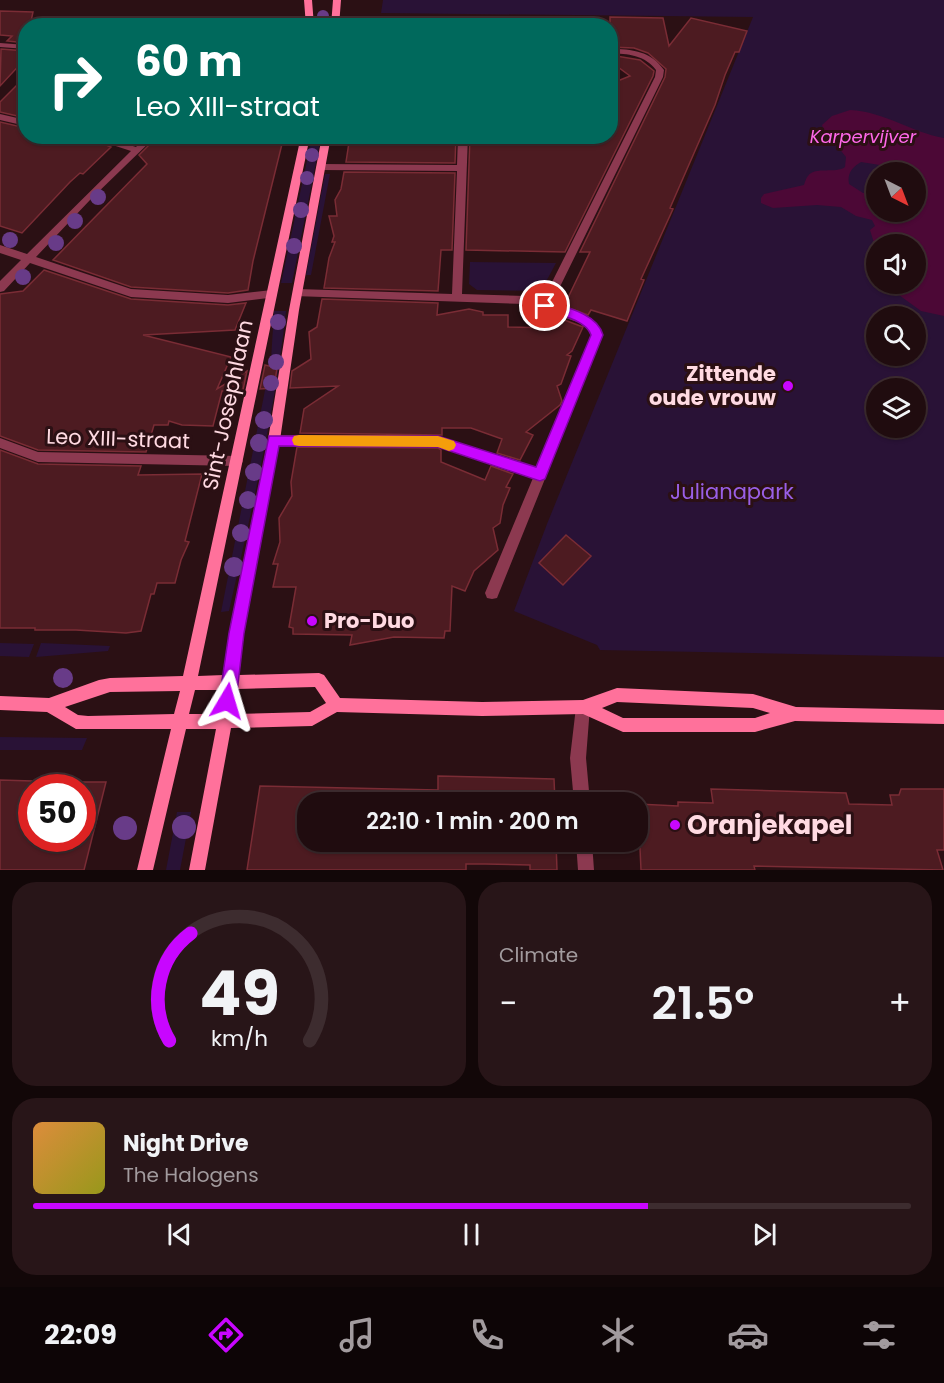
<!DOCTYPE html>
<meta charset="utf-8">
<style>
:root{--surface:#200c0f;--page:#281518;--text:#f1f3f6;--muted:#a29b9e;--line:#3d2c2f;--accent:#c806ff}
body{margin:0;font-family:Poppins,sans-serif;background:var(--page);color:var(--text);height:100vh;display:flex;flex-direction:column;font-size:22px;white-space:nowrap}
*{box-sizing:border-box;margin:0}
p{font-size:20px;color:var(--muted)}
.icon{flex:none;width:33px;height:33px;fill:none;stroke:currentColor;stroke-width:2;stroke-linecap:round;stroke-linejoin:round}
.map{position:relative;height:870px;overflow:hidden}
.side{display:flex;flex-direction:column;gap:12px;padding:12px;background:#120708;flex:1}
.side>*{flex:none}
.hud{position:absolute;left:18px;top:18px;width:600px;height:126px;border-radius:24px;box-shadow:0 2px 4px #0004,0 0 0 2px var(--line);background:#00695c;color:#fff;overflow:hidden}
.needle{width:39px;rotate:138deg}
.fabs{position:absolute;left:866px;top:162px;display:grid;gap:12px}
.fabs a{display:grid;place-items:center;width:60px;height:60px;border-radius:50%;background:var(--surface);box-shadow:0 2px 4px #0004,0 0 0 2px var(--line);font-size:30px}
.speed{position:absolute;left:18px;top:774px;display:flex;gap:12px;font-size:30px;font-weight:700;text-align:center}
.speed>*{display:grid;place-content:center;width:78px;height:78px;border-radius:50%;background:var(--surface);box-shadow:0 2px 4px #0004,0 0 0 2px var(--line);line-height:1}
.speed .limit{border:9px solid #d22;background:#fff;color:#111}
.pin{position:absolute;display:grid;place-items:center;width:51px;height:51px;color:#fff;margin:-26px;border:3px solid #fff;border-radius:50%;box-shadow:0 2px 6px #0007}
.me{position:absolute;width:66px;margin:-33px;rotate:7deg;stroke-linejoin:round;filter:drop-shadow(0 0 4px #0008)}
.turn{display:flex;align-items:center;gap:21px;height:126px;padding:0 18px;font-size:27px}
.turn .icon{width:78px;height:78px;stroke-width:2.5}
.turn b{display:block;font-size:42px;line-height:51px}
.big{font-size:45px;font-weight:600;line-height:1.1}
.side .tile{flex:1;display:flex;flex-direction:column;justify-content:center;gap:9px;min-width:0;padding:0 21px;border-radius:24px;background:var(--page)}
.side .dial{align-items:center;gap:0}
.dial svg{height:156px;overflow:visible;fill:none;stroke:var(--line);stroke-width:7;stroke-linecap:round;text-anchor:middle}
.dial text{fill:var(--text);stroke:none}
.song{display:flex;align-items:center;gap:18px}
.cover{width:72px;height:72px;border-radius:9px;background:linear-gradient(135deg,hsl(30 70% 55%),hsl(60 70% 35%))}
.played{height:6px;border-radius:3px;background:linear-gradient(90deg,var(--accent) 70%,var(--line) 70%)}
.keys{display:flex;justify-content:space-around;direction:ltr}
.heat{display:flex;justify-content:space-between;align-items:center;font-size:33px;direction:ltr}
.side .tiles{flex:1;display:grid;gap:12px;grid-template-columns:1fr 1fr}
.tile:last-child{grid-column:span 2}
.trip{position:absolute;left:297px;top:792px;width:351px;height:60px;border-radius:24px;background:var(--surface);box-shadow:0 2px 4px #0004,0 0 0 2px var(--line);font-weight:600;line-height:60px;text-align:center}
.tabs{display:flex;height:96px;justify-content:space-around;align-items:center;background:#0d0506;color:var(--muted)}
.tabs .icon{width:42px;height:42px}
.tabs .selected{color:var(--accent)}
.tabs b{font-size:27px;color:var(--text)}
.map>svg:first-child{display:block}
</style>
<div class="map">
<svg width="944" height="870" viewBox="0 0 944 870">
<rect width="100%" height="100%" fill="#2b1014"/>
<path fill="#291236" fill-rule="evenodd" d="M383,0H944V657L600,650L597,645L514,611L547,524L753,17L381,13ZM876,172H915V212H876ZM876,244H915V284H876ZM876,316H915V356H876ZM876,388H915V428H876Z
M312,137H321L292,283H281Z
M325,174H330L311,275H306Z
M470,262L556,263L541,291L477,290L469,284Z
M274,311H286C275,413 251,512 229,611L221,612L271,360Z
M0,643L34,644L29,657L0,656Z
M41,643L110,646L108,651L36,657Z
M0,737L87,738L82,750H0Z
M177,812H191L180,870H166Z"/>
<path fill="#4c0836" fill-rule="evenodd" d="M850,110C886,112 910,132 944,138V316L921,311L899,295L871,284L870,272L875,246L870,230L875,226L872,220L856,216L841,207L817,205L773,208L761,203V198L764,194L804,185C805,182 806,178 808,176C815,166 836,174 845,167L846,157L838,147L827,141L822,125L832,116ZM861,162L880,165L889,172H915V212H876V192L863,193L849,184C847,174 852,167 861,162ZM876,244H915V284H876Z"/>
<path fill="#4d1b21" stroke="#7a2c35" stroke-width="1.5" d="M0,11L33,12L30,26H26V43L7,41L12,36L0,35Z
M610,17L663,18L669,46L691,18L747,31L739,52H735L725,75L715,105L670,208L673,209L641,279L644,280L627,321L591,310L588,315L564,306L590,252H580L665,77L666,69L648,53L634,48L610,47Z
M1,49L26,51V58L0,86Z
M610,55L640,60L654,71L653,76L565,252L466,250L470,136H610V84L630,76L610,61Z
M26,76V118L0,112V102Z
M0,122L26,128V136H83L111,147L83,174L80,173L70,182L22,233L0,226Z
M158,136H284L253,261L248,290L228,293L131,287L53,260L147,164L139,155Z
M350,136H373V142H423L424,136H456L455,163L346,162Z
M344,172L455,173L452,250H441L438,291L324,288L329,258L335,242H332L334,236L329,216H337L335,200L341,189Z
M44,270L131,299L228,305L246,303L235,330L143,335L231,357L217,389L247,371L243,390L222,391L213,426L182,425L169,421L168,425H154L146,452L38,450L0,436V294L23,291Z
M322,299L438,303L437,315L469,309L483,312V315H508V327L554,328L559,318L583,327L572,351L567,355L571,356L561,384L557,386L562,401L560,405L526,432L533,435L520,460L497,453L502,439L471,428H442V435L300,433L304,409L338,386L290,388L292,371L311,359L309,332L317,327Z
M265,365L277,368L274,388L260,389Z
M297,447L438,448L441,450V462L485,480L491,466L513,474L506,487L510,488L503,505L500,523L493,528L498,550L474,571L465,591L452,586L450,631H445L444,638L394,637L350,645L352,635L293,634V628L289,627L296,587H273L278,564H273L280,542L279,518L292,496L291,482Z
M0,450L38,464L141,466L138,475L202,474L185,541L189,542L181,560L175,583H157L154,594H151L141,631L126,633L76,630H35V628H0Z
M566,535L591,556L563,585L539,563Z
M438,776L554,779L555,802H308V842H556L557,870H530V865L485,864H466V870H247L260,786L438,790Z
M0,780L32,781V838H82V782H106L84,870H0Z
M711,789L846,793L849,804L892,805L890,795H899L901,789H944V850H937L943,870L754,866L755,870H641L638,804L678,806V802L713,803Z"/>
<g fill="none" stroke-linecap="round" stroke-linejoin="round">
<path fill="#8c3950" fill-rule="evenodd" d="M0,43L26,45V49L0,47Z
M610,49C632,49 651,51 664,70L663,77L551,305C570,311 596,314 603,335L499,593L497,598L492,599L487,598L485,593L533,478L438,446L274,445L270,444L268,440L270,436L274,435L438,436L537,468L591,335L590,330L583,324L525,304L294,296L293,293L298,289L452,294L457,171L321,170L316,167L321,164L457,165L458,136H468L462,294L525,296L542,302L655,77L656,70C645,55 628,54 610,53Z
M0,114L26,120V126L0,120Z
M85,136H101L136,147L146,136H156L90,200L36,257L131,289L228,295L272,290L277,294L276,297L228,303L131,297L30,263L4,291L0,292V281L21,260L0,253V245L27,254L131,151Z
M0,438L38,452L237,456L241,457L243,461L241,465L237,466L38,462L0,448Z
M583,700L588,702L590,707L586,758L590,802H574L570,758L576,707L578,702Z
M576,842H592L594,870H578Z"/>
<path fill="#ff719b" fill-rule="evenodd" d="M304,0H312L314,26H306Z
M333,0H341L339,26H331Z
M301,136H310L198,676L224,675L230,633L268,440L289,310L322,136H331L299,310L280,440L244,633L239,675L319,673L324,675L340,698L482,702L583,700L617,688L753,694L796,707L944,710V724L795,721L755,732H623L583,714L482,716L337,712L312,726L231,728L205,870H189L216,729H186L153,870H137L171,729H76L47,712L0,710V696L49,698L99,680L110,678L183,676ZM315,687L326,703L310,712L233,714L237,689ZM195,690H222L219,714H189ZM180,691L174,714L88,716L78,715L65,707L110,692ZM617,702L753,708L770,713L755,718H623L602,708Z"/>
</g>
<g fill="#683b88">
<circle cx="323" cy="16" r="6"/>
<circle cx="312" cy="155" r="7"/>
<circle cx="307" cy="178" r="7"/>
<circle cx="98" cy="197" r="8"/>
<circle cx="301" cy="210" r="8"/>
<circle cx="75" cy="221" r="8"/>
<circle cx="10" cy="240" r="8"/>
<circle cx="56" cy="243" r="8"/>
<circle cx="294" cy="246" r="8"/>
<circle cx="23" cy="277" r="8"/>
<circle cx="278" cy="322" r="8"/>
<circle cx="276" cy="362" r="8"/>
<circle cx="271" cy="383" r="8"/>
<circle cx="264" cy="420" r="9"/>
<circle cx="259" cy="443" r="9"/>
<circle cx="254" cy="472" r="9"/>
<circle cx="248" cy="500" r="9"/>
<circle cx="241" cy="533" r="9"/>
<circle cx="234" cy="567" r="10"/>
<circle cx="63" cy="678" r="10"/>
<circle cx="184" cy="827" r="12"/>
<circle cx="125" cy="828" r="12"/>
</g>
<path fill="#c806ff" stroke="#8204a6" stroke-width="1.5" d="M545,301C565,307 597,313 603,335L545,479L540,481L438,447L279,446L244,633L236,701L233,707L227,710L221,707L219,701L229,633L269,436H438L536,467L591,335C586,319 555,314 541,309V302Z"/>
<path fill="#f59e0b" d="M299,435L438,436L454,441L456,445L454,449L449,451L438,447L299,446L294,445L292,440L294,436Z"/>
<g fill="#c806ff" stroke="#2b1014" stroke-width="2">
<circle cx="788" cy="386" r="6"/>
<circle cx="312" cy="621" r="6"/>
<circle cx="675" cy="825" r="6"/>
</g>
<g text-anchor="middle" stroke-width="6" stroke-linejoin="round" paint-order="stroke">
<g font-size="18" font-style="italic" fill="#ff68e9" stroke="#2b1014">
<text x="863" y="143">Karpervijver</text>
</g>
<g font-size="21" font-weight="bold" fill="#ffdae2" stroke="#2b1014" text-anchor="end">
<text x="776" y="381">Zittende<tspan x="776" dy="24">oude vrouw</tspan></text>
<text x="324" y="628" text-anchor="start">Pro-Duo</text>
</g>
<g font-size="21" fill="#ffdae2" stroke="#2b1014">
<text transform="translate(228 405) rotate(-78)" y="7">Sint-Josephlaan</text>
<text transform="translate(118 439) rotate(2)" y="7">Leo XIII-straat</text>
</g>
<g font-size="21" fill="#995fe6" stroke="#2b1014">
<text x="732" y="499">Julianapark</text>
</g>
<g font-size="26" font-weight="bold" fill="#ffdae2" stroke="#2b1014" text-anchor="start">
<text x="687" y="834">Oranjekapel</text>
</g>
</g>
</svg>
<div class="fabs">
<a><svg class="needle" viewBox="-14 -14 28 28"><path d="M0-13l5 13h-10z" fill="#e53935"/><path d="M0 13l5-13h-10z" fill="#a29b9e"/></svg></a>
<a><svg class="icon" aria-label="sound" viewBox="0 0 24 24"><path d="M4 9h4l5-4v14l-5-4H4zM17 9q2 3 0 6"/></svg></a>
<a><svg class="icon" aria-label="search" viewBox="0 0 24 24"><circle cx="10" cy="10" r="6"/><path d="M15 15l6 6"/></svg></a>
<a><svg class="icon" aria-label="layers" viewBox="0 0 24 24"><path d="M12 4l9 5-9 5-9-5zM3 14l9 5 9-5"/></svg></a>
</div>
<div class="speed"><div class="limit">50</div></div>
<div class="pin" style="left:545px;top:306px;background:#d93025"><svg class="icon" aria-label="arrive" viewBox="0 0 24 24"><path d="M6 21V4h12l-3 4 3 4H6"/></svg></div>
<svg class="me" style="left:227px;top:701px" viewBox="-20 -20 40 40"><path d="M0-17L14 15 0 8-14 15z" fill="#c806ff" stroke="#fff" stroke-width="4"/></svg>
<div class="trip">22:10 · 1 min · 200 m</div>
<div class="hud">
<div class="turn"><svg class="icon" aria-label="right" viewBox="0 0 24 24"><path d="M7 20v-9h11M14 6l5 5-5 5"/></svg><div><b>60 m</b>Leo XIII-straat</div></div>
</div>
</div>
<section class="side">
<div class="tiles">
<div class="tile dial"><svg viewBox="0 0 100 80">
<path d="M14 69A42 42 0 1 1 86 69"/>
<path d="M14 69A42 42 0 0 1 25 14" stroke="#c806ff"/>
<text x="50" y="56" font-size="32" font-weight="700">49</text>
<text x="50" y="72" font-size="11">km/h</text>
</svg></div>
<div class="tile"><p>Climate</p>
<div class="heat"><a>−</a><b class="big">21.5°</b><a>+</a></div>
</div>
<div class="tile">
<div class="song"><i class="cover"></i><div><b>Night Drive</b><p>The Halogens</p></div></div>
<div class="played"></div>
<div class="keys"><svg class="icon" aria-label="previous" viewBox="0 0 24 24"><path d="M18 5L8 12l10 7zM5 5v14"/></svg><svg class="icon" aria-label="pause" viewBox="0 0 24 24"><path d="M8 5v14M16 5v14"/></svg><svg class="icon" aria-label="next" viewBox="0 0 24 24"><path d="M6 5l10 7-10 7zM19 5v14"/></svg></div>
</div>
</div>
</section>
<nav class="tabs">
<b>22:09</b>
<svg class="icon selected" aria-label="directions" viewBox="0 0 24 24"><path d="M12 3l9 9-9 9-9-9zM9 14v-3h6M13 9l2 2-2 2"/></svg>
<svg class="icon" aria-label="music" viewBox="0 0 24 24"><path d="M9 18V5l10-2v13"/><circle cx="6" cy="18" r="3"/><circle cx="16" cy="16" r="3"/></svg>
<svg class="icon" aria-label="phone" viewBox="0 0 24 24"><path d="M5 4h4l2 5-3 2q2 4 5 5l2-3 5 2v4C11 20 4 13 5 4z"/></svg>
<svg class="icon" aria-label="climate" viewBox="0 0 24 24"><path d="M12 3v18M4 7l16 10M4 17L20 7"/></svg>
<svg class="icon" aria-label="car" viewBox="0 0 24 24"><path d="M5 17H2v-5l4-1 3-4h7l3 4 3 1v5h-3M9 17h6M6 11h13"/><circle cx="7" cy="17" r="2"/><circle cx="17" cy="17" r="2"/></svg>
<svg class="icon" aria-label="filters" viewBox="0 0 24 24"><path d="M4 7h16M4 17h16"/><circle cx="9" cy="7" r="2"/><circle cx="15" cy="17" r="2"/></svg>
</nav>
